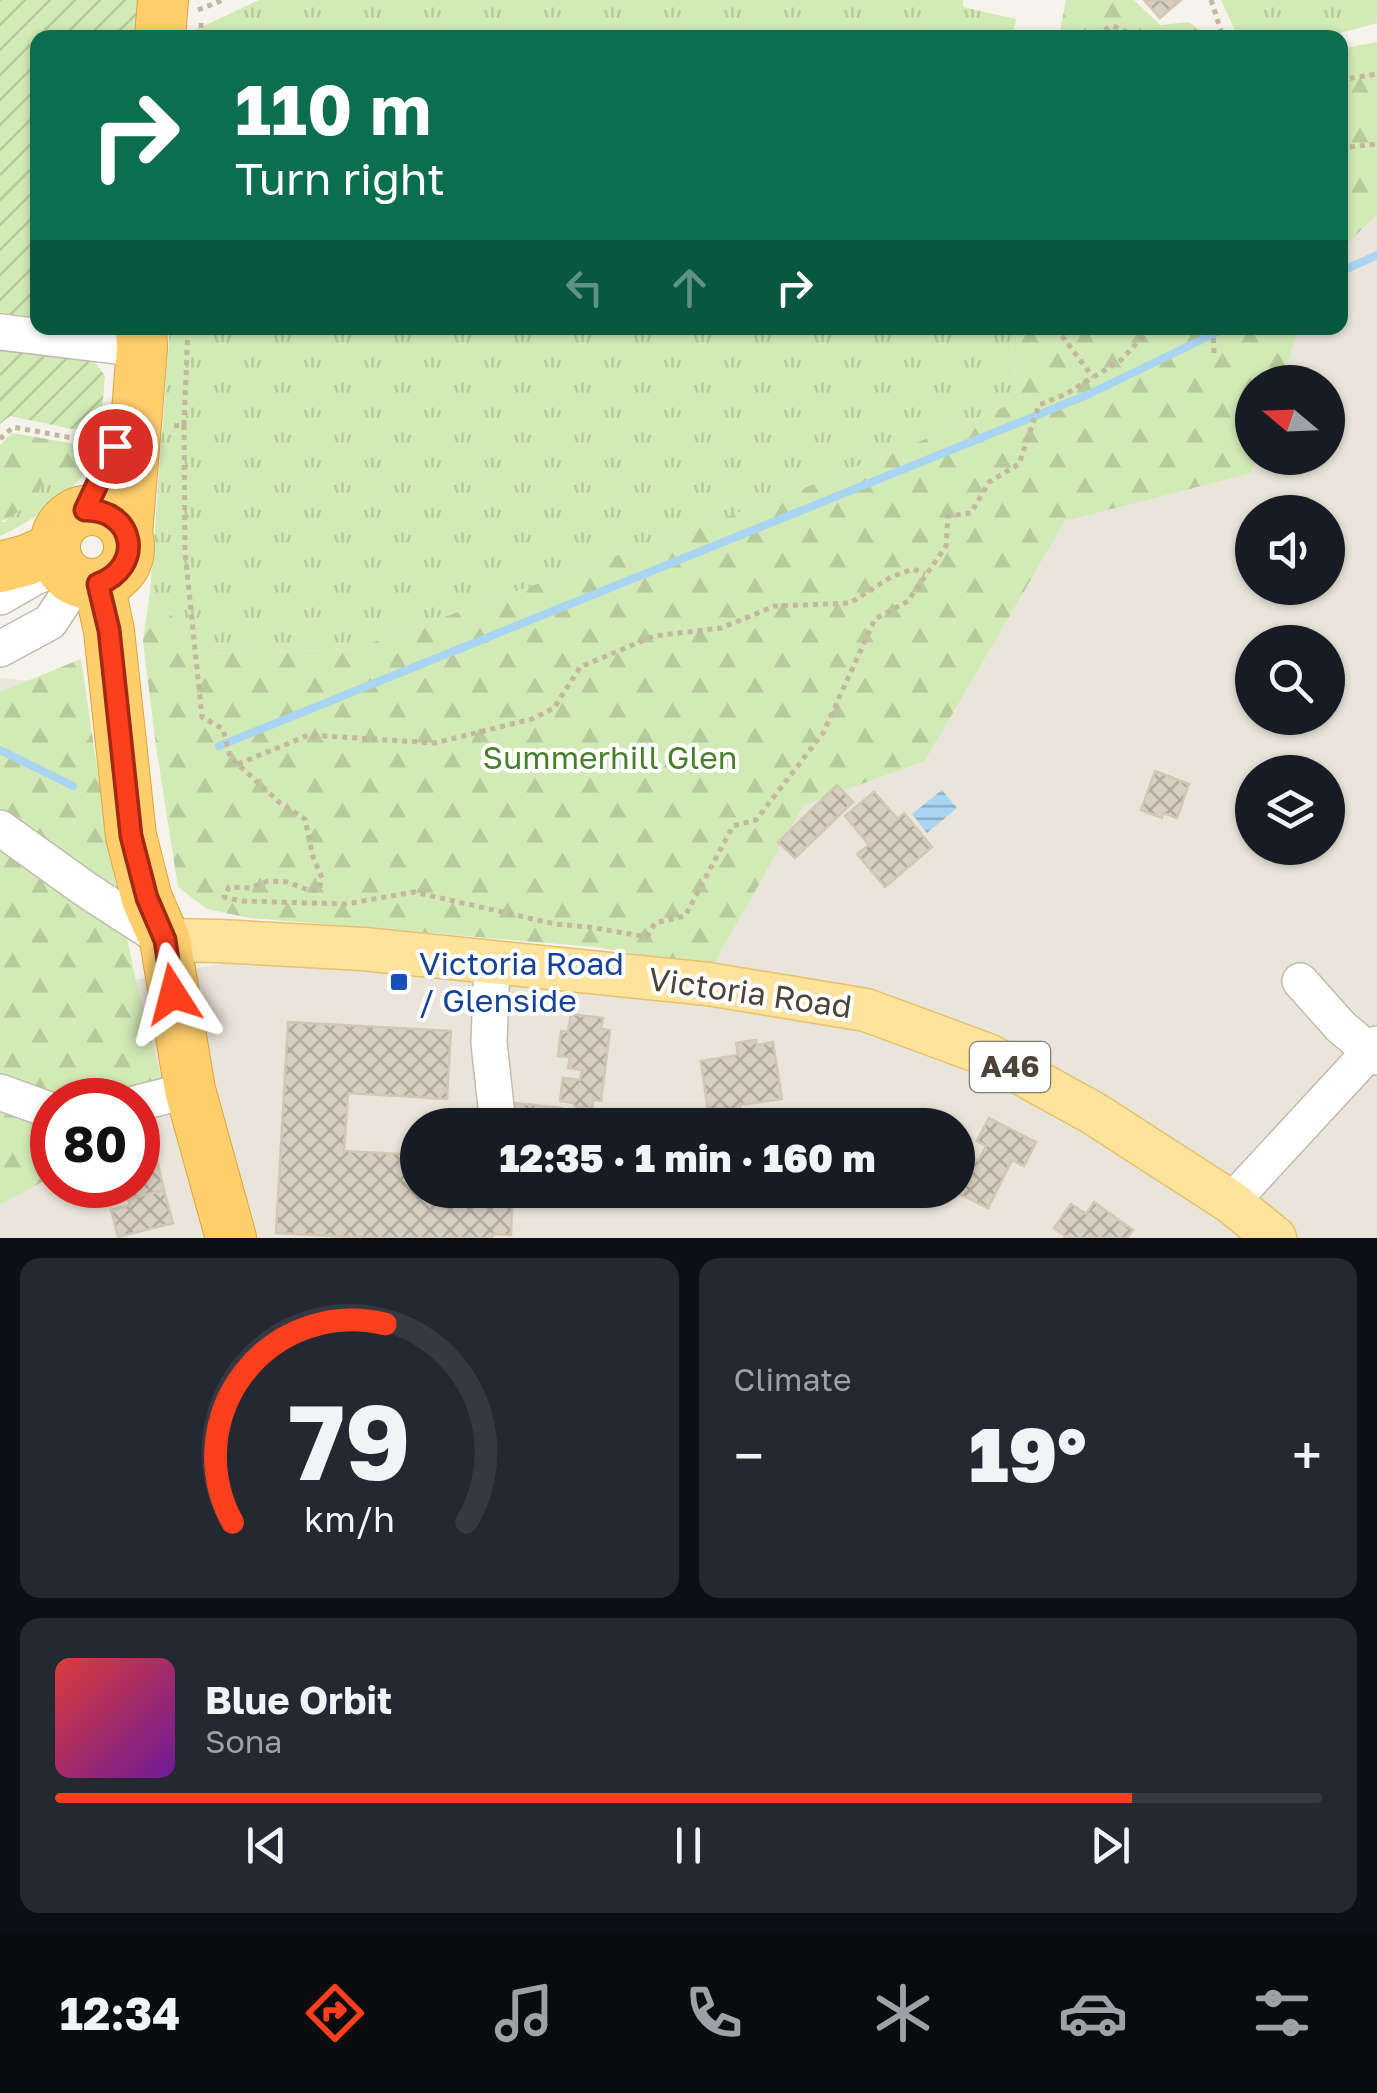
<!DOCTYPE html>
<meta charset="utf-8">
<style>
:root{--surface:#171b24;--page:#242831;--text:#f1f3f6;--muted:#9ea1a6;--line:#363941;--accent:#fc3f1d}
body{margin:0;font-family:"Golos Text",sans-serif;background:var(--page);color:var(--text);height:100vh;display:flex;flex-direction:column;font-size:38px;white-space:nowrap}
*{box-sizing:border-box;margin:0}
p{font-size:32px;color:var(--muted)}
.icon{flex:none;width:55px;height:55px;fill:none;stroke:currentColor;stroke-width:2;stroke-linecap:round;stroke-linejoin:round}
.map{position:relative;height:1238px;overflow:hidden}
.details{display:flex;flex-direction:column;gap:20px;padding:20px;background:#0d0f14;flex:1}
.details>*{flex:none}
.top-card{position:absolute;left:30px;top:30px;width:1318px;height:305px;border-radius:20px;box-shadow:0 2px 8px #0004;background:#0b6e4f;color:#fff;overflow:hidden}
.needle{width:65px;rotate:289deg}
.controls{position:absolute;left:1235px;top:365px;display:grid;gap:20px}
.controls a{display:grid;place-items:center;width:110px;height:110px;border-radius:50%;background:var(--surface);box-shadow:0 2px 8px #0004;font-size:50px}
.speed{position:absolute;left:30px;top:1078px;display:flex;gap:20px;font-size:50px;font-weight:700;text-align:center}
.speed>*{display:grid;place-content:center;width:130px;height:130px;border-radius:50%;background:var(--surface);box-shadow:0 2px 8px #0004;line-height:1}
.speed .limit{border:15px solid #d22;background:#fff;color:#111}
.pin{position:absolute;display:grid;place-items:center;width:85px;height:85px;color:#fff;margin:-42px;border:5px solid #fff;border-radius:50%;box-shadow:0 2px 10px #0007}
.me{position:absolute;width:110px;margin:-55px;rotate:351deg;stroke-linejoin:round;filter:drop-shadow(0 0 8px #0008)}
.turn{display:flex;align-items:center;gap:35px;height:210px;padding:0 40px;font-size:45px}
.turn .icon{width:130px;height:130px;stroke-width:2.5}
.turn b{display:block;font-size:70px;line-height:85px}
.lanes{display:flex;align-items:center;height:95px;padding:0 40px;background:#0003;justify-content:center;gap:50px;direction:ltr}
.lanes .off{opacity:.35}
.big{font-size:75px;font-weight:800;line-height:1.1}
.details .widget{flex:1;display:flex;flex-direction:column;justify-content:center;gap:15px;min-width:0;padding:0 35px;border-radius:20px;background:var(--page)}
.details .dial{align-items:center;gap:0}
.dial svg{height:260px;overflow:visible;fill:none;stroke:var(--line);stroke-width:7;stroke-linecap:round;text-anchor:middle}
.dial text{fill:var(--text);stroke:none}
.song{display:flex;align-items:center;gap:30px}
.cover{width:120px;height:120px;border-radius:15px;background:linear-gradient(135deg,hsl(0 70% 55%),hsl(280 70% 35%))}
.played{height:10px;border-radius:5px;background:linear-gradient(90deg,var(--accent) 85%,var(--line) 85%)}
.keys{display:flex;justify-content:space-around;direction:ltr}
.heat{display:flex;justify-content:space-between;align-items:center;font-size:55px;direction:ltr}
.details .tiles{flex:1;display:grid;gap:20px;grid-template-columns:1fr 1fr}
.widget:last-child{grid-column:span 2}
.trip{position:absolute;left:400px;top:1108px;width:575px;height:100px;border-radius:50px;background:var(--surface);box-shadow:0 2px 8px #0004;font-weight:800;line-height:100px;text-align:center}
.dock{display:flex;height:160px;justify-content:space-around;align-items:center;background:#090b0e;color:var(--muted)}
.dock .icon{width:70px;height:70px}
.dock .on{color:var(--accent)}
.dock b{font-size:45px;color:var(--text)}
.map>svg:first-child{display:block}
</style>
<div class="map">
<svg width="1377" height="1238" viewBox="0 0 1377 1238">
<defs>
<pattern id="grass-tufts" width="24" height="20" patternUnits="userSpaceOnUse" patternTransform="scale(2.5)"><rect width="24" height="20" fill="#d2eab5"/><path d="M3 7l-1-3M5 7V3M7 7l1-3M15 17l-1-3M17 17v-4M19 17l1-3" fill="none" stroke="#b6ca9c"/></pattern>
<pattern id="forest-firs" width="22" height="20" patternUnits="userSpaceOnUse" patternTransform="scale(2.5)"><rect width="22" height="20" fill="#d2eab5"/><path d="M5 1l3.5 6h-7zM16 11l3.5 6h-7z" fill="#b6ca9c"/></pattern>
<pattern id="garden-furrows" width="10" height="10" patternUnits="userSpaceOnUse" patternTransform="scale(2.5)"><rect width="10" height="10" fill="#d2eab5"/><path d="M-1 1l2-2M0 10L10 0M9 11l2-2" fill="none" stroke="#b6ca9c"/></pattern>
<pattern id="water-rules" width="6" height="5" patternUnits="userSpaceOnUse" patternTransform="scale(2.5)"><rect width="6" height="5" fill="#a9d4f2"/><path d="M0 2.5h6" fill="none" stroke="#8caec5"/></pattern>
<pattern id="building-cross-hatch" width="8" height="8" patternUnits="userSpaceOnUse" patternTransform="scale(2.5)"><rect width="8" height="8" fill="#d8cfc1"/><path d="M0 0l8 8M0 8l8-8" fill="none" stroke="#b1aa9e"/></pattern>
</defs>
<rect width="100%" height="100%" fill="#f6f3ec"/>
<path fill="#eae5da" fill-rule="evenodd" d="M1377,213V1238H0V678L52,683L104,986L230,962L510,981L712,967L804,805L925,761L1065,521L1256,328H1340V242ZM1252,382H1328V458H1252ZM1252,512H1328V588H1252ZM1252,642H1328V718H1252ZM1252,772H1328V848H1252ZM52,1100H138V1185H52ZM418,1125H958V1190H418Z"/>
<path fill="url(#grass-tufts)" d="M259,0H963V7L1016,19L1012,38L193,37V31Z
M1221,0H1377V23L1326,37H1238Z
M170,328H1009L1019,401L782,497L354,649L207,654L150,593Z
M59,470L87,471C63,499 33,521 0,536V522H5L44,472Z"/>
<path fill="url(#forest-firs)" d="M1066,0H1134L1160,25L1189,22L1208,37H1059Z
M1377,42V214L1340,251V49Z
M1009,328H1299L1281,382H1252V458H1256L1251,473L1065,521L925,761L804,805L712,967L595,947L250,918L207,909L178,887L156,746L143,641L150,593L207,654L354,649L782,497L1019,401Z
M12,433L98,448L87,471L59,470L44,472C43,477 42,484 40,489C33,502 13,517 0,522V445Z
M81,659L111,862L136,981L163,1086L138,1129V1100H52V1177L0,1204V692Z"/>
<path fill="url(#garden-furrows)" d="M0,0H143L140,37L38,38V328H110L91,356L105,376L101,421L96,434L10,416L0,424Z"/>
<path fill="url(#water-rules)" d="M942,790L957,808L927,833L912,814Z"/>
<g fill="none" stroke-linecap="round" stroke-linejoin="round">
<path stroke="#a9d4f2" stroke-width="8" d="M1340,272L1377,255
M219,746L1087,395L1226,328
M0,750L73,786"/>
</g>
<path fill="url(#building-cross-hatch)" stroke="#d3c7b4" stroke-width="2.5" d="M1144,0H1181L1160,18Z
M1155,771L1189,784L1177,818L1163,813L1162,818L1141,810Z
M837,785L853,802L795,858L778,842Z
M874,792L898,819L904,813L932,847L885,887L857,854L869,845L845,816Z
M571,1014L603,1018L601,1029L610,1030L601,1101L593,1100L592,1109L574,1106V1103L560,1101L563,1078L580,1080L582,1070L568,1068L570,1057L558,1056L561,1031L568,1032Z
M288,1022L451,1031L447,1099L348,1093L344,1151L418,1155V1190H513L511,1235L493,1234L492,1238H369L276,1233Z
M756,1040L757,1045L773,1042L782,1099L740,1105L741,1114L709,1119L701,1061L738,1055L736,1043Z
M515,1103L562,1108L560,1125H513Z
M989,1118L1036,1142L1024,1166L1012,1160L988,1208L951,1190H958V1170L965,1174L973,1158L978,1161L986,1146L977,1141Z
M156,1156L164,1190L128,1199L126,1192L107,1197L104,1185H138V1161Z
M164,1190L173,1223L118,1237L111,1210L130,1205L128,1199Z
M1094,1202L1133,1230L1127,1238H1064L1065,1236L1054,1228L1071,1204L1086,1214Z"/>
<g fill="none" stroke-linecap="round" stroke-linejoin="round">
<g stroke="#c2bbae" stroke-width="38">
<path id="minor" d="M0,332L142,349
M0,597L33,578L50,571
M0,649L50,622L77,581
M0,828L88,891L164,940
M492,962L489,1043L498,1125
M1300,981L1341,1027L1377,1057
M0,1092L52,1111
M138,1103L190,1090
M1231,1202L1377,1044"/>
</g>
<g stroke="#e6c16a" stroke-width="45">
<path id="major" d="M165,940L219,941L363,949L492,962L708,984L866,1010L988,1055L1093,1113L1231,1202L1275,1238"/>
</g>
<g stroke="#e0a43c" stroke-width="52">
<path id="highway" d="M160,38L163,0
M55 547a37 37 0 1 1 74 0a37 37 0 1 1-74 0Z
M127,534L142,349L141,328
M0,567L27,560L54,548
M99,584L109,631L131,836L147,899L165,940L190,1090L231,1238"/>
</g>
<path stroke="#c4b79f" stroke-width="5" stroke-dasharray="5 5" stroke-linecap="butt" d="M1211,0L1221,31L1226,38
M198,10L223,0
M201,38V21
M1100,38L1102,31L1113,26L1141,38
M1340,80L1377,74
M1340,148L1377,144
M1056,328L1093,377
M1213,328L1214,353
M184,425L188,328
M174,426L184,425L185,552L202,717L223,729L230,757L280,803L305,819L313,857L322,878L319,890H308L287,882L268,881L250,888L229,887L224,897L240,901L346,904L414,892L555,924L589,927L647,937
M0,439L13,427L99,443
M238,764L309,735L435,743L532,719L554,708L580,667L654,636L721,628L775,606L850,603L891,577L913,569L925,574
M647,937L655,923L685,916L733,826L756,820L823,733L875,619L908,601L946,546L948,516L971,513L989,482L1019,464L1039,405L1066,394L1121,360L1151,328"/>
<use href="#minor" stroke="#fff" stroke-width="35"/>
<use href="#major" stroke="#ffe39c" stroke-width="42"/>
<use href="#highway" stroke="#ffcf6e" stroke-width="50"/>
</g>
<g fill="none" stroke-linecap="round" stroke-linejoin="round">
<g stroke="#a42913" stroke-width="25">
<path id="route" d="M115,446L85,510C135,509 145,567 98,584L109,630L131,836L147,898L165,940L173,994"/>
</g>
<use href="#route" stroke="#fc3f1d" stroke-width="18"/>
</g>
<rect fill="#1a4fb4" stroke="#fff" stroke-width="4" x="389" y="972" width="20" height="20" rx="5"/>
<g text-anchor="middle" stroke-width="8" stroke-linejoin="round" paint-order="stroke">
<rect fill="#fff" stroke="#817c74" stroke-width="2.5" x="970" y="1042" width="80" height="50" rx="8"/>
<g font-size="30" font-weight="bold" fill="#4b4439">
<text x="1010" y="1077">A46</text>
</g>
<g font-size="32" fill="#4a7f2a" stroke="#fff">
<text x="610" y="769">Summerhill Glen</text>
</g>
<g font-size="32" fill="#164399" stroke="#fff" text-anchor="start">
<text x="419" y="975">Victoria Road<tspan x="419" dy="37">/ Glenside</tspan></text>
</g>
<g font-size="32" fill="#4b4439" stroke="#fff">
<text transform="translate(750 993) rotate(8)" y="11">Victoria Road</text>
</g>
</g>
</svg>
<div class="controls">
<a><svg class="needle" viewBox="-14 -14 28 28"><path d="M0-13l5 13h-10z" fill="#e53935"/><path d="M0 13l5-13h-10z" fill="#9ea1a6"/></svg></a>
<a><svg class="icon" aria-label="sound" viewBox="0 0 24 24"><path d="M4 9h4l5-4v14l-5-4H4zM17 9q2 3 0 6"/></svg></a>
<a><svg class="icon" aria-label="search" viewBox="0 0 24 24"><circle cx="10" cy="10" r="6"/><path d="M15 15l6 6"/></svg></a>
<a><svg class="icon" aria-label="layers" viewBox="0 0 24 24"><path d="M12 4l9 5-9 5-9-5zM3 14l9 5 9-5"/></svg></a>
</div>
<div class="speed"><div class="limit">80</div></div>
<div class="pin" style="left:115px;top:446px;background:#d93025"><svg class="icon" aria-label="arrive" viewBox="0 0 24 24"><path d="M6 21V4h12l-3 4 3 4H6"/></svg></div>
<svg class="me" style="left:173px;top:994px" viewBox="-20 -20 40 40"><path d="M0-17L14 15 0 8-14 15z" fill="#fc3f1d" stroke="#fff" stroke-width="4"/></svg>
<div class="trip">12:35 · 1 min · 160 m</div>
<div class="top-card">
<div class="turn"><svg class="icon" aria-label="right" viewBox="0 0 24 24"><path d="M7 20v-9h11M14 6l5 5-5 5"/></svg><div><b>110 m</b>Turn right</div></div>
<div class="lanes"><svg class="icon off" aria-label="left" viewBox="0 0 24 24"><path d="M17 20v-9H6M10 6l-5 5 5 5"/></svg><svg class="icon off" aria-label="ahead" viewBox="0 0 24 24"><path d="M12 20V5M6 11l6-6 6 6"/></svg><svg class="icon" aria-label="right" viewBox="0 0 24 24"><path d="M7 20v-9h11M14 6l5 5-5 5"/></svg></div>
</div>
</div>
<section class="details">
<div class="tiles">
<div class="widget dial"><svg viewBox="0 0 100 80">
<path d="M14 69A42 42 0 1 1 86 69"/>
<path d="M14 69A42 42 0 0 1 61 8" stroke="#fc3f1d"/>
<text x="50" y="56" font-size="32" font-weight="700">79</text>
<text x="50" y="72" font-size="11">km/h</text>
</svg></div>
<div class="widget"><p>Climate</p>
<div class="heat"><a>−</a><b class="big">19°</b><a>+</a></div>
</div>
<div class="widget">
<div class="song"><i class="cover"></i><div><b>Blue Orbit</b><p>Sona</p></div></div>
<div class="played"></div>
<div class="keys"><svg class="icon" aria-label="previous" viewBox="0 0 24 24"><path d="M18 5L8 12l10 7zM5 5v14"/></svg><svg class="icon" aria-label="pause" viewBox="0 0 24 24"><path d="M8 5v14M16 5v14"/></svg><svg class="icon" aria-label="next" viewBox="0 0 24 24"><path d="M6 5l10 7-10 7zM19 5v14"/></svg></div>
</div>
</div>
</section>
<nav class="dock">
<b>12:34</b>
<svg class="icon on" aria-label="directions" viewBox="0 0 24 24"><path d="M12 3l9 9-9 9-9-9zM9 14v-3h6M13 9l2 2-2 2"/></svg>
<svg class="icon" aria-label="music" viewBox="0 0 24 24"><path d="M9 18V5l10-2v13"/><circle cx="6" cy="18" r="3"/><circle cx="16" cy="16" r="3"/></svg>
<svg class="icon" aria-label="phone" viewBox="0 0 24 24"><path d="M5 4h4l2 5-3 2q2 4 5 5l2-3 5 2v4C11 20 4 13 5 4z"/></svg>
<svg class="icon" aria-label="climate" viewBox="0 0 24 24"><path d="M12 3v18M4 7l16 10M4 17L20 7"/></svg>
<svg class="icon" aria-label="car" viewBox="0 0 24 24"><path d="M5 17H2v-5l4-1 3-4h7l3 4 3 1v5h-3M9 17h6M6 11h13"/><circle cx="7" cy="17" r="2"/><circle cx="17" cy="17" r="2"/></svg>
<svg class="icon" aria-label="filters" viewBox="0 0 24 24"><path d="M4 7h16M4 17h16"/><circle cx="9" cy="7" r="2"/><circle cx="15" cy="17" r="2"/></svg>
</nav>
